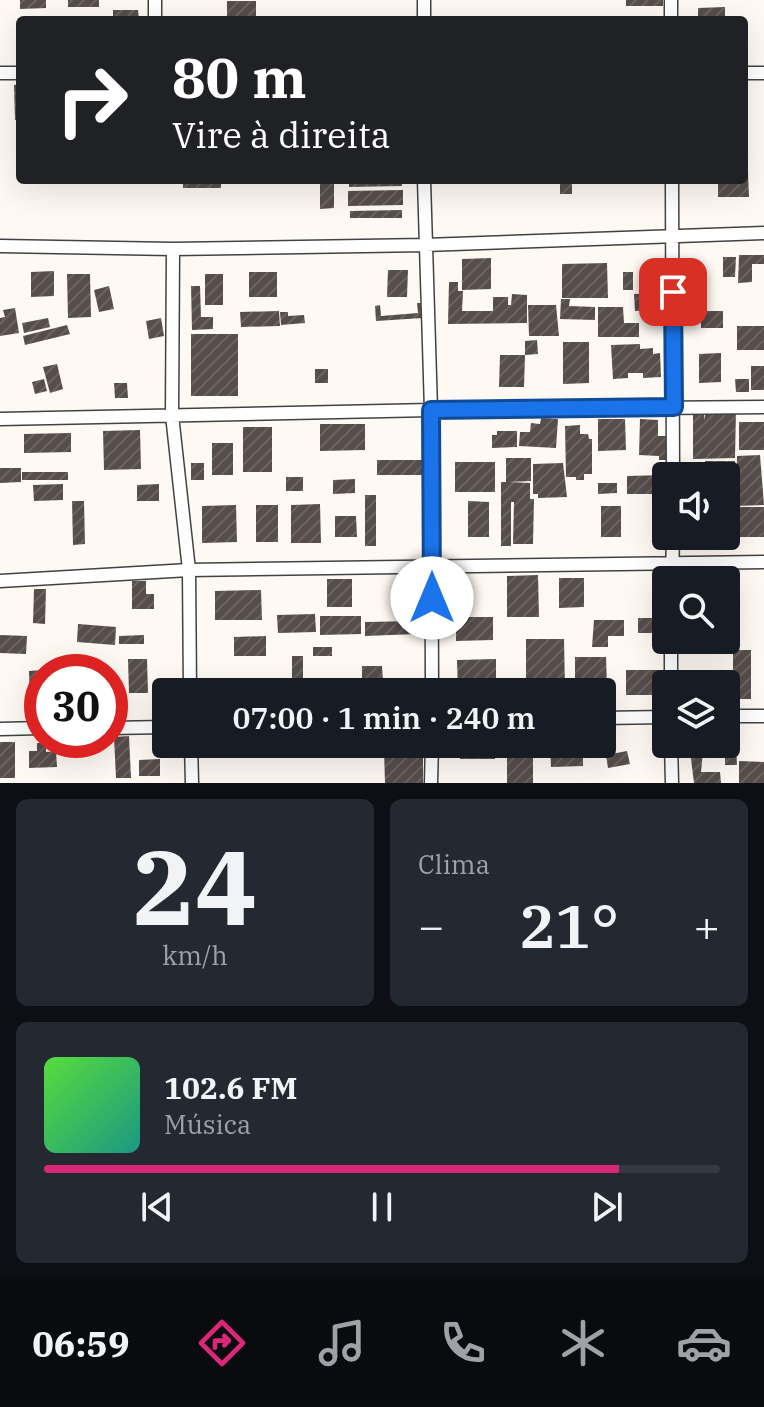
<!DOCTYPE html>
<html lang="pt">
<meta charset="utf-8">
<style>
:root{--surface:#171b24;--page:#242831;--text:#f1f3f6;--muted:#9ea1a6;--line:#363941;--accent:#db2777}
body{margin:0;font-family:"IBM Plex Serif",serif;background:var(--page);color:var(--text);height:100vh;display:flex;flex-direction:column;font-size:30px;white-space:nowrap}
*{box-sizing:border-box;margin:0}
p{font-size:26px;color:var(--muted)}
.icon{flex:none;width:44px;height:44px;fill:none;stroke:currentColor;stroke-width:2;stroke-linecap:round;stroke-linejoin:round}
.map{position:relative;height:783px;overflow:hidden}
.side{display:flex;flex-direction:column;gap:16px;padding:16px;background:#0d0f14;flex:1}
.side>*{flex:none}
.banner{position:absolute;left:16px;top:16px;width:732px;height:168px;border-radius:8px;box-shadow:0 8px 32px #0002;background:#202124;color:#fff;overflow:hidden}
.controls{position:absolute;left:652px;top:462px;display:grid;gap:16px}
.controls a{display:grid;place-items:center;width:88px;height:88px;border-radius:8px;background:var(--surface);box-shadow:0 8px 32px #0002;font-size:40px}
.speed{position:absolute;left:24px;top:654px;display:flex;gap:16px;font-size:40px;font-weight:700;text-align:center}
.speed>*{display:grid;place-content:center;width:104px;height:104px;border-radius:50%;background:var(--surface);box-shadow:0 8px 32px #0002;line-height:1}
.speed .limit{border:12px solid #d22;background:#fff;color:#111}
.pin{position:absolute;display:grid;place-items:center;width:68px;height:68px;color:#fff;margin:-34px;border-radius:16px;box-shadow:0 4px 12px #0006}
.me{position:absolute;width:88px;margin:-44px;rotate:0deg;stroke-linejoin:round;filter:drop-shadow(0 0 6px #0008)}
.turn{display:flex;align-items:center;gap:28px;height:168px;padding:0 24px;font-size:36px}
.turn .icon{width:104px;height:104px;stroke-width:2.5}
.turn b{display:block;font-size:56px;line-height:68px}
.big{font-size:60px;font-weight:600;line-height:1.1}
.side .widget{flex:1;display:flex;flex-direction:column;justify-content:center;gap:12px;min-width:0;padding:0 28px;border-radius:12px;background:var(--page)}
.side .dial{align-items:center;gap:0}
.dial b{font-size:104px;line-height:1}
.song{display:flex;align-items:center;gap:24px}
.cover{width:96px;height:96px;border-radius:12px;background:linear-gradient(135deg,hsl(110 70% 55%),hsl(170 70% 35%))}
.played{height:8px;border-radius:4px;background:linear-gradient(90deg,var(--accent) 85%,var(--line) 85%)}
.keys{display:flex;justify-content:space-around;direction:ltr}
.heat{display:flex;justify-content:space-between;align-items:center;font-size:44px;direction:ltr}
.side .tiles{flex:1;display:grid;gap:16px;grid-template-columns:1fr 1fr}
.widget:last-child{grid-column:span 2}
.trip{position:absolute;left:152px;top:678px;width:464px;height:80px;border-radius:8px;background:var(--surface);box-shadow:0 8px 32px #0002;font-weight:600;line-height:80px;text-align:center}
.dock{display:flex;height:128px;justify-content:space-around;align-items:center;background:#090b0e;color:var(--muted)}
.dock .icon{width:56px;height:56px}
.dock .active{color:var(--accent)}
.dock b{font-size:36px;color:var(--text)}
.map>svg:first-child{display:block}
</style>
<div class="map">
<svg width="764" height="783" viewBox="0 0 764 783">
<defs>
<pattern id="building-hatch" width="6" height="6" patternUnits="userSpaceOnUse" patternTransform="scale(2)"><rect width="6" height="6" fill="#574e4c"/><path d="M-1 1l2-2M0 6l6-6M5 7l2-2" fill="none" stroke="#6a6361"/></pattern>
</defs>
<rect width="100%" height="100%" fill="#fef9f2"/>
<path fill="url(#building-hatch)" d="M20,0H46V8L20,9Z
M68,0H99V7H68Z
M626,0H663V6H626Z
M227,1H256V20H227Z
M725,7V20H698V8Z
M113,10H138L139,20H113Z
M20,84V120H15L14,85Z
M744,172H748L749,197H718V180H744Z
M183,180H221V188H183Z
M258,180H310V183H258Z
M320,180H334V208L320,209Z
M349,180H402V186L349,187Z
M560,180H572V194H560Z
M403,190V205L348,206V191Z
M402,210V218H350V211Z
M739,255H764V264H752V282L738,283Z
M723,257H736L735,277H723Z
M491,258V289L462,290V259Z
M607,263L608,298H562V264Z
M388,270H408L407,297H387Z
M54,271V296L31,297V272Z
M249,272H277V297H249Z
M623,272H633V290H623Z
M670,272V286H648V273Z
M67,274H90L91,317L68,318Z
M205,274H223V305H205Z
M449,282H458V291H463L462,311H493V297H508V305H511L512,294L527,295V323L448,324Z
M109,286L114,309L99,312L94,290Z
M191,286H200L201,317H213V329L192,330Z
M668,293L669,310L635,311L634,294Z
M561,299H570L569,306L595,307V320L560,319Z
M417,303H422L423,318L376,321L375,306L380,305L381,316L418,313Z
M528,305H556L559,336H529Z
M598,307H623L624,323H639V337H598Z
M15,308L19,333L0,336V318L5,317L3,310Z
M279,311L280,326L241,327L240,312Z
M701,311H723V328H701Z
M280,312H288V316L304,315L305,323L281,325Z
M48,318L50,327L24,333L22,323Z
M161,318L164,336L149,339L146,321Z
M67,325L70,334L25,345L23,336Z
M737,326H764V350H737Z
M191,334H238V396H191Z
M537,340L538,354L525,355V341Z
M563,342H589V383L563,384Z
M640,344V349L653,348V354L660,353L661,377L643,378V373H628V378L613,379L611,345Z
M721,353V382L699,383V354Z
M500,355H525L524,387H499Z
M57,364L63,389L50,393L43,367Z
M751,366H764V390H751Z
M315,369H328V383H315Z
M44,379L47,391L35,394L32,382Z
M735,379H749V392H736Z
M114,383H127L128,398H115Z
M693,410H704V420L706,410H736L735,458L693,459Z
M541,418L558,419L556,448L519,446L520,432H530L531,423L540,424Z
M598,419H625L626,450L598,451Z
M640,419L658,420V436H672V460H659V456L639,455Z
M739,422H764V450H739Z
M320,424H365V450L320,451Z
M580,425V434H588L589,439H592V474H584V480H576V477H566L565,426Z
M243,427H272V472H243Z
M140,430L141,469L104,470L103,431Z
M497,431H517V447L492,448V435H497Z
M71,433V452L24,453V434Z
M212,443H233V475H212Z
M760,455L764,505L736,506L737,456Z
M506,458H531V481L509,482L530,483V499H534L533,544H513L514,502H511V546H501V482H506Z
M377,460H422V475H377Z
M705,461H735L736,478L705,476Z
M455,462H495V492H455Z
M191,463H204V480H191Z
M563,463L567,497L538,498V494H533V464Z
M0,468H21V482L0,483Z
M22,472H68V480H22Z
M666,475V503H653V494H627V476Z
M286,477H303V491H286Z
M355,479V493L333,494V480Z
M598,483H617V493L598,494Z
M63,484V500L34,501L33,485Z
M159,484V501H137V485Z
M365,495H376V546H365Z
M72,501H84L85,544L73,545Z
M468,501L489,502V537H468Z
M320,504L321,543H291V505Z
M236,505L237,542L202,543V506Z
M256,505H278V542H256Z
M601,506H621V537H601Z
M736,507H764V537H737Z
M335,516H356L357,537H335Z
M721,568H738L737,594H726V580H721Z
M538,575L539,617H507V576Z
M559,578H584V607L559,608Z
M327,579H352V607H327Z
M132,581H146V594H154V609H132Z
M34,589H46L45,624L33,623Z
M261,590L262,620H215V591Z
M735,600L737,630L726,631V601Z
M315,614L316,632L278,633L277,615Z
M320,616H361V634L320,635Z
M456,617H493V640L456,641Z
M638,618H656V633H638Z
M594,620H624V636H608V647H592Z
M417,621V634L365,636V622Z
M78,624L116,627L115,645L77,642Z
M726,632H733L734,647L689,649V640H726Z
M0,635L27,636L26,654L0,653Z
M144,635V644H119V636Z
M266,636V656H234V637Z
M526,639H564L565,689L526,690Z
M313,647H332V656H313Z
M733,650H751V699H733Z
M292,656H303V692H292Z
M575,657H606L607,687L575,688Z
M128,659H147L148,693H129Z
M496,659V692H458L457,660Z
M362,666H382L383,682H362Z
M42,670V716L39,717V705L30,706L29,671Z
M626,670H660V695H626Z
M129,736L131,778H116L114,737Z
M0,742H15V778H0Z
M37,743H46V752L56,751L57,767L29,768V751H37Z
M460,744H495V759H460Z
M507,744H533V783H507Z
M550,744H583V766L551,767Z
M725,744H736L737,765H725Z
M423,749V783H385L384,750Z
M627,751L630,764L608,768L606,755Z
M690,751H703L701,772H720L721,783H694Z
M160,759V776H139V760Z
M739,761L764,762V783H739Z"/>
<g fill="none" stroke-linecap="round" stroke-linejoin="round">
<g stroke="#424242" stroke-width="15">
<path id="minor" d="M155,0V20
M424,20V0
M671,20V0
M0,73H20
M744,73H764
M424,180L431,410L432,692
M672,180L673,476
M0,246L173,249L425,245L764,233
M173,249L172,415L189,570L190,692
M0,419L431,410L764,407
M672,580L673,536
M0,581L189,570L764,562
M671,684V640
M726,716H764
M602,718L666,717
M110,728L166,727
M0,729L42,728
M191,744L192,783
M671,744L672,783
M431,783L432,744"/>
</g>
<use href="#minor" stroke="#fff" stroke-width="12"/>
</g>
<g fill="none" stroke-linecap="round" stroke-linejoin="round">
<g stroke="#114b97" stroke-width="20">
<path id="route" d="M432,598L431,410L674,407L673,292"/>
</g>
<use href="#route" stroke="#1a73e8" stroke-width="14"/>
</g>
</svg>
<div class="controls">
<a><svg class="icon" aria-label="sound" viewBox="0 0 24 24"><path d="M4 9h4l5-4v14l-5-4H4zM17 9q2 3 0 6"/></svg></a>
<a><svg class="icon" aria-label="search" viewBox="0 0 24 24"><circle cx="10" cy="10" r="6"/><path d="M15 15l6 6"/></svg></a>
<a><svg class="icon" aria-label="layers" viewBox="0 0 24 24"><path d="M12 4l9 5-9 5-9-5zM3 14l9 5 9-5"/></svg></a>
</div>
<div class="speed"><div class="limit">30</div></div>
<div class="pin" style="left:673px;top:292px;background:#d93025"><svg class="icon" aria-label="arrive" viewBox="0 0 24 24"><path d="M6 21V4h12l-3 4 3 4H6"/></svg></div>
<svg class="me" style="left:432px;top:598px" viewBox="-20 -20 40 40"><circle r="19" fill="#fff"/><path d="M0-13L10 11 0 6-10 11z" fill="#1a73e8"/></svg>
<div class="trip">07:00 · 1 min · 240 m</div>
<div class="banner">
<div class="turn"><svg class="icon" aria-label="right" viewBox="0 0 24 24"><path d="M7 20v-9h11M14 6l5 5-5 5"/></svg><div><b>80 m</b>Vire à direita</div></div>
</div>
</div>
<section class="side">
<div class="tiles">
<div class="widget dial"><b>24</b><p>km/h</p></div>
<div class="widget"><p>Clima</p>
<div class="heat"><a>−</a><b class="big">21°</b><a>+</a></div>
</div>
<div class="widget">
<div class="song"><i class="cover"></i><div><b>102.6 FM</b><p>Música</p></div></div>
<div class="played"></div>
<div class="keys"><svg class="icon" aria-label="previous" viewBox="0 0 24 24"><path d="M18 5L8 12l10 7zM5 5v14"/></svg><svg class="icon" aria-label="pause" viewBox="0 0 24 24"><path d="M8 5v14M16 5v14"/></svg><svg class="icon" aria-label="next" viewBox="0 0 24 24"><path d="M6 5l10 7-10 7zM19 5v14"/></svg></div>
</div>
</div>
</section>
<nav class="dock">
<b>06:59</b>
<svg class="icon active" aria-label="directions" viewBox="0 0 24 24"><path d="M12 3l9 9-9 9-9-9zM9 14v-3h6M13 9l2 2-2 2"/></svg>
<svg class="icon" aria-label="music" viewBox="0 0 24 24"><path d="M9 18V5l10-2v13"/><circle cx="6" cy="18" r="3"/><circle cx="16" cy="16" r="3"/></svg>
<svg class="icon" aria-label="phone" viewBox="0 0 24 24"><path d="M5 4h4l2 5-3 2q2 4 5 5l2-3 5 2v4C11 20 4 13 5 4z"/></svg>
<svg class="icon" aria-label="climate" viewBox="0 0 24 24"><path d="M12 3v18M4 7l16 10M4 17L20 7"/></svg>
<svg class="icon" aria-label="car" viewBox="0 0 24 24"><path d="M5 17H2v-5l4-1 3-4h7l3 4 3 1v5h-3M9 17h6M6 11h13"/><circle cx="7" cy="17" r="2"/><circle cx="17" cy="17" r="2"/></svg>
</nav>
